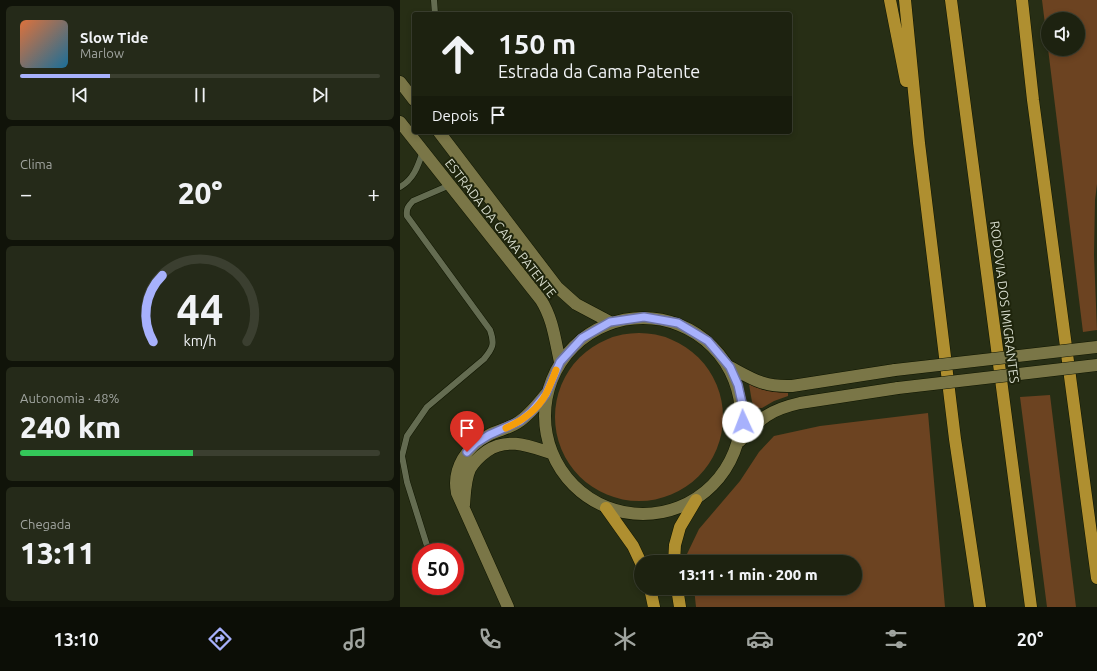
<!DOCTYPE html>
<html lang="pt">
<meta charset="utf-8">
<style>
:root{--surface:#1d2210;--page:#252a19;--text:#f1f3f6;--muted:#a0a49f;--line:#3b3f30;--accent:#a7b1fc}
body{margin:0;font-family:Ubuntu,sans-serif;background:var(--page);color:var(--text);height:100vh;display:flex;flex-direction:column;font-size:15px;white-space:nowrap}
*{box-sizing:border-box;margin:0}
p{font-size:13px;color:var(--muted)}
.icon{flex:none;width:22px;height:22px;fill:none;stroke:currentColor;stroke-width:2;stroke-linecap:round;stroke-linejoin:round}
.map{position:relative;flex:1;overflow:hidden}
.details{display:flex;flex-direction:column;gap:6px;padding:6px;background:#101309;width:400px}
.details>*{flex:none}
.banner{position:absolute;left:12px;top:12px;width:380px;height:122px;border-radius:4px;box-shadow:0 2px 6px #0003,0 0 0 1px var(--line);background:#1d2210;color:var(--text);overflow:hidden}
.controls{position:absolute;left:641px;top:12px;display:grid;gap:8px}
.controls a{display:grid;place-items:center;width:44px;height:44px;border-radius:50%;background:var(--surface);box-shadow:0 2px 6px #0003,0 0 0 1px var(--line);font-size:20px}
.speed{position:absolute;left:12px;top:543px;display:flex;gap:8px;font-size:20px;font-weight:700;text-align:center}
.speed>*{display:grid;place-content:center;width:52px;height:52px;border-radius:50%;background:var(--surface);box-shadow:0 2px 6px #0003,0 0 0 1px var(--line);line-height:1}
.speed .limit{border:6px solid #d22;background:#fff;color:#111}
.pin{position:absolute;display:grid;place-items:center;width:34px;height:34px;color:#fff;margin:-41px -17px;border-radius:50% 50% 50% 0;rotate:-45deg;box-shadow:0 0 4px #0007}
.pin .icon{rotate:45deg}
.me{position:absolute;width:44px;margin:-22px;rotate:358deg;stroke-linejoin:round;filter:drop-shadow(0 0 3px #0008)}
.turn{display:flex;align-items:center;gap:14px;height:84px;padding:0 20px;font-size:18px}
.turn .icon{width:52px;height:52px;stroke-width:2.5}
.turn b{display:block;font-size:28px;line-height:34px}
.then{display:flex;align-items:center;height:38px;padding:0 20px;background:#0003;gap:8px;font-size:15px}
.big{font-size:30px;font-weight:800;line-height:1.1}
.details .tile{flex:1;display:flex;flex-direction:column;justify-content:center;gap:6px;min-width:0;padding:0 14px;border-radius:6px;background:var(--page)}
.details .dial{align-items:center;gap:0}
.dial svg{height:104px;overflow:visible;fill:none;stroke:var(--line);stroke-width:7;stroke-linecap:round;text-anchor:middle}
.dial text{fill:var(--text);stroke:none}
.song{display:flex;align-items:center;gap:12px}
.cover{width:48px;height:48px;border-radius:6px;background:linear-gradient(135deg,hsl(20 70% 55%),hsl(200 70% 35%))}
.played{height:4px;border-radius:2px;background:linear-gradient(90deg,var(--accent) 25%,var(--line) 25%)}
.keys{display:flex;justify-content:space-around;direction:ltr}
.heat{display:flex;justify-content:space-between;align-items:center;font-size:22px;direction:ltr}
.charge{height:6px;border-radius:3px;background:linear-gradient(90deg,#34c759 48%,var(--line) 0)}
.trip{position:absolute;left:234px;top:555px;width:228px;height:40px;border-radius:20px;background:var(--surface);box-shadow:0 2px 6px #0003,0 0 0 1px var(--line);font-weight:800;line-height:40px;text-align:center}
.tabs{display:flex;height:64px;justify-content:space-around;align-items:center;background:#0c0e06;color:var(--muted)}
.tabs .icon{width:28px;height:28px}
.tabs .active{color:var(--accent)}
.tabs b{font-size:18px;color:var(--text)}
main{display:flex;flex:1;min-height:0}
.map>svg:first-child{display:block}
</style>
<main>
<section class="details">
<div class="tile">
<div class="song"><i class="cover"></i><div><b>Slow Tide</b><p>Marlow</p></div></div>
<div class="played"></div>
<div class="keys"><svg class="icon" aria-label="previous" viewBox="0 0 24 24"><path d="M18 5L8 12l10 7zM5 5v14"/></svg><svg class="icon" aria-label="pause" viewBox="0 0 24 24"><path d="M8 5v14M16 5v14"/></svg><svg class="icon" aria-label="next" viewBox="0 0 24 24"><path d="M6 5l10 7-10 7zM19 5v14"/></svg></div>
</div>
<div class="tile"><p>Clima</p>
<div class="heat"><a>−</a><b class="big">20°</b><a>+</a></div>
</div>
<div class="tile dial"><svg viewBox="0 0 100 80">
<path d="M14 69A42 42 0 1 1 86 69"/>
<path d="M14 69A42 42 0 0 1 21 18" stroke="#a7b1fc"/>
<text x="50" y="56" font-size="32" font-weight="700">44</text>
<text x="50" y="72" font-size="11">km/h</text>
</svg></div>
<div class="tile"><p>Autonomia · 48%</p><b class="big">240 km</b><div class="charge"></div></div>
<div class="tile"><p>Chegada</p><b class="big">13:11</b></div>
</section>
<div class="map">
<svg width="697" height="607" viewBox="0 0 697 607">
<rect width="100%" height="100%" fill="#272e15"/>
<path fill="#6c4321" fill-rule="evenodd" d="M642,0H697V184L695,200L694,255L697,330L683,332ZM648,19H678V49H648Z
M155 417a84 84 0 1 1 168 0a84 84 0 1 1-168 0Z
M349,384C362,391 373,392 388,393V396L374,401L362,408H357L352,402Z
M650,395L676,607H647L620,397Z
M528,413L545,607H296L294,588H455V562H289L287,554L299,529L340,481L359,452L374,436L420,426Z"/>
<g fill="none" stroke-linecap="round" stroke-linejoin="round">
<g stroke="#101601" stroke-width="7">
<path id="lane" d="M34,0L35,14
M0,187C14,179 18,166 23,151
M29,552L7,482L2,456L7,436L27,407L84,359C93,348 95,344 90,330L7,216C6,209 8,206 13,201L50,185"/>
</g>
<g stroke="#101601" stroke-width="13">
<path id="secondary" d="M0,82L14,100
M0,122L141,300C153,319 155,340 160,362
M39,132L157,287L176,304L210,322
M145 416a98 98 0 1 1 196 0a98 98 0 1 1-196 0Z
M330,367C354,380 364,387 392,386L495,370
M340,441C361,418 369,410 400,403L498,388
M64,505C65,493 65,480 70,469C74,462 80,456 87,451C107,437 129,446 151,453
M108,607L57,493C52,468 67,446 89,435C99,430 111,428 120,421C130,414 138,404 146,394"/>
</g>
<g stroke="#101601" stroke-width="13">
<path id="highway" d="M490,0L506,81
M505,0L519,143L555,439L580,607
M551,0L631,607
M622,0L633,100L697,578
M206,508L233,546L241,563
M274,562L275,545L280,527L296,500
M250,588L254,607
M277,588L280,607"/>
</g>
<use href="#lane" stroke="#646c51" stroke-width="6"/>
<use href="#secondary" stroke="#7a7647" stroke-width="12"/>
<use href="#highway" stroke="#af8f30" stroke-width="12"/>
<g stroke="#101601" stroke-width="13" stroke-linecap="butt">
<path id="secondary-bridge" d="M495,370L697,347
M498,388L697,365"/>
</g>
<use href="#secondary-bridge" stroke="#7a7647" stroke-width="12"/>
</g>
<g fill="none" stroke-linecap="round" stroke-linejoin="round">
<g stroke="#6d73a4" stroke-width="10">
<path id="route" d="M67,452L76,443L89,435L120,421L131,412L146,394L160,362L182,338L210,322L244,317L278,323L308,341L330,367L338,385L342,403L343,422"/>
</g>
<use href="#route" stroke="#a7b1fc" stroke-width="7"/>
<path stroke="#f59e0b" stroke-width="7" d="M106,428C122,421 138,409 146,394C150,386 153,378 156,370"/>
</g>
<g text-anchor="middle" stroke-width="4" stroke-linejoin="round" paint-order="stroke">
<g font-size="13" fill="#d5dacb" stroke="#1e240b">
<text transform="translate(101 228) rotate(52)" y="5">ESTRADA DA CAMA PATENTE</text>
<text transform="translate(605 302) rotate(83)" y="5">RODOVIA DOS IMIGRANTES</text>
</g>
</g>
</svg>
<div class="controls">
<a><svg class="icon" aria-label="sound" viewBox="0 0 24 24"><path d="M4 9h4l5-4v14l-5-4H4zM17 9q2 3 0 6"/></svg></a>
</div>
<div class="speed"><div class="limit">50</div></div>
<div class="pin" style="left:67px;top:452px;background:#d93025"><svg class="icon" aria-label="arrive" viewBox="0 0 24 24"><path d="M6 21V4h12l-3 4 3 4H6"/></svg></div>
<svg class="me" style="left:343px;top:422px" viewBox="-20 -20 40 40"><circle r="19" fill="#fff"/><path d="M0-13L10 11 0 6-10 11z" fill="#a7b1fc"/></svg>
<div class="trip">13:11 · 1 min · 200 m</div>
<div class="banner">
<div class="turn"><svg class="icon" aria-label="ahead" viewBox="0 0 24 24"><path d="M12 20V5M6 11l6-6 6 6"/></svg><div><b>150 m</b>Estrada da Cama Patente</div></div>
<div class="then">Depois<svg class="icon" aria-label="arrive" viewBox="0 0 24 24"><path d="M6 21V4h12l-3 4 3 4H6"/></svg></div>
</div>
</div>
</main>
<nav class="tabs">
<b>13:10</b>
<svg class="icon active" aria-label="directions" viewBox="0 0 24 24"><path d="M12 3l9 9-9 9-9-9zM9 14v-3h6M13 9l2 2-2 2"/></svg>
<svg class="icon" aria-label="music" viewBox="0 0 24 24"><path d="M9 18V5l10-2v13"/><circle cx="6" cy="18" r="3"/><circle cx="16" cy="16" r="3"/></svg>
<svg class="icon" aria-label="phone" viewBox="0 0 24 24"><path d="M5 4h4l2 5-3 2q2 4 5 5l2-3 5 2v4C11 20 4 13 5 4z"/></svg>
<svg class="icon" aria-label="climate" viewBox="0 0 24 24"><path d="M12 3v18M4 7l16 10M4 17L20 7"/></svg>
<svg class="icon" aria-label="car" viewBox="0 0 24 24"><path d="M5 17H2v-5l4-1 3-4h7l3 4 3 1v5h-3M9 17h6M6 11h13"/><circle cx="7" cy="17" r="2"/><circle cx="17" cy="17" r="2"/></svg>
<svg class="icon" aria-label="filters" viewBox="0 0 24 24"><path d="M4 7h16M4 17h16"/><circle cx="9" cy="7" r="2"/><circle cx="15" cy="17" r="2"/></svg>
<b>20°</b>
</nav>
